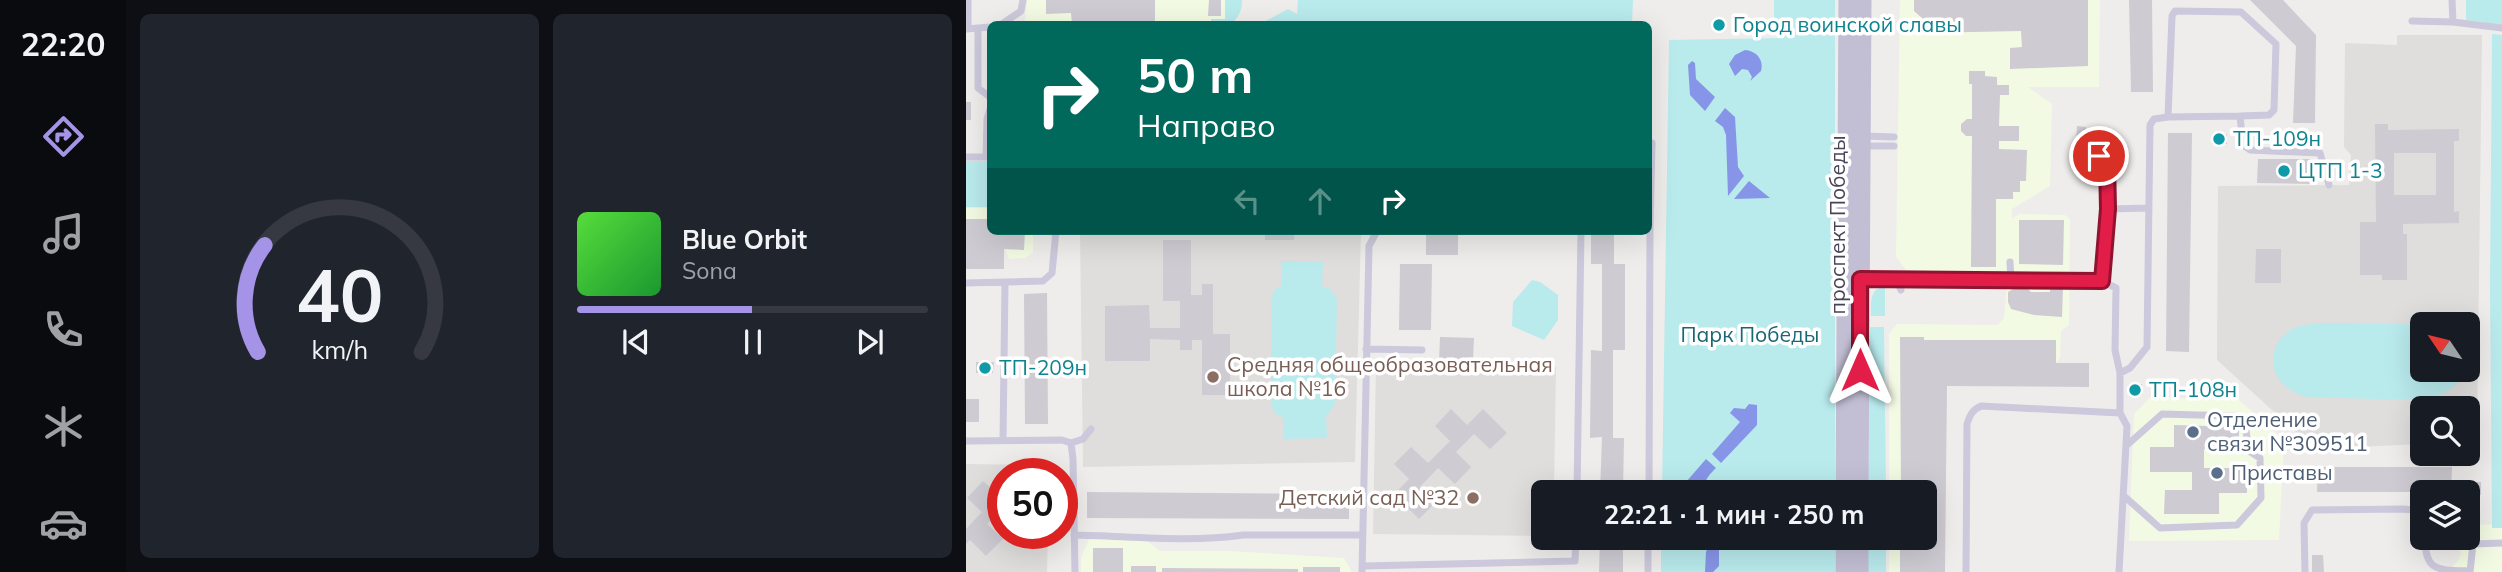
<!DOCTYPE html>
<html lang="ru">
<meta charset="utf-8">
<style>
:root{--surface:#171b24;--page:#20242c;--text:#f1f3f6;--muted:#9ea1a6;--line:#363941;--accent:#a493e7}
body{margin:0;font-family:Mulish,sans-serif;background:var(--page);color:var(--text);height:100vh;display:flex;flex-direction:column;font-size:26px;white-space:nowrap}
*{box-sizing:border-box;margin:0}
p{font-size:23px;color:var(--muted)}
.icon{flex:none;width:38px;height:38px;fill:none;stroke:currentColor;stroke-width:2;stroke-linecap:round;stroke-linejoin:round}
.map{position:relative;flex:1;overflow:hidden}
.side{display:flex;flex-direction:column;gap:14px;padding:14px;background:#0d0f14;width:840px}
.side>*{flex:none}
.guide{position:absolute;left:21px;top:21px;width:665px;height:214px;border-radius:10px;box-shadow:0 7px 28px #0002;background:#00695c;color:#fff;overflow:hidden}
.needle{width:46px;rotate:305deg}
.controls{position:absolute;left:1444px;top:312px;display:grid;gap:14px}
.controls a{display:grid;place-items:center;width:70px;height:70px;border-radius:10px;background:var(--surface);box-shadow:0 7px 28px #0002;font-size:35px}
.speed{position:absolute;left:21px;top:458px;display:flex;gap:14px;font-size:35px;font-weight:700;text-align:center}
.speed>*{display:grid;place-content:center;width:91px;height:91px;border-radius:50%;background:var(--surface);box-shadow:0 7px 28px #0002;line-height:1}
.speed .limit{border:10px solid #d22;background:#fff;color:#111}
.pin{position:absolute;display:grid;place-items:center;width:60px;height:60px;color:#fff;margin:-30px;border:4px solid #fff;border-radius:50%;box-shadow:0 2px 7px #0007}
.me{position:absolute;width:77px;margin:-38px;rotate:0deg;stroke-linejoin:round;filter:drop-shadow(0 0 5px #0008)}
.turn{display:flex;align-items:center;gap:24px;height:147px;padding:0 35px;font-size:32px}
.turn .icon{width:91px;height:91px;stroke-width:2.5}
.turn b{display:block;font-size:49px;line-height:60px}
.lanes{display:flex;align-items:center;height:66px;padding:0 35px;background:#0003;justify-content:center;gap:35px;direction:ltr}
.lanes .off{opacity:.35}
.side .tile{flex:1;display:flex;flex-direction:column;justify-content:center;gap:10px;min-width:0;padding:0 24px;border-radius:10px;background:var(--page)}
.side .dial{align-items:center;gap:0}
.dial svg{height:182px;overflow:visible;fill:none;stroke:var(--line);stroke-width:7;stroke-linecap:round;text-anchor:middle}
.dial text{fill:var(--text);stroke:none}
.song{display:flex;align-items:center;gap:21px}
.cover{width:84px;height:84px;border-radius:10px;background:linear-gradient(135deg,hsl(110 70% 55%),hsl(130 70% 35%))}
.played{height:7px;border-radius:4px;background:linear-gradient(90deg,var(--accent) 50%,var(--line) 50%)}
.keys{display:flex;justify-content:space-around;direction:ltr}
.side .tiles{flex:1;display:grid;gap:14px;grid-template-columns:repeat(2,1fr)}
.trip{position:absolute;left:565px;top:480px;width:406px;height:70px;border-radius:10px;background:var(--surface);box-shadow:0 7px 28px #0002;font-weight:700;line-height:70px;text-align:center}
main{display:flex;flex:1;min-height:0}
.tab-bar{display:flex;flex-direction:column;width:126px;justify-content:space-around;align-items:center;background:#090b0e;color:var(--muted)}
.tab-bar .icon{width:49px;height:49px}
.tab-bar .selected{color:var(--accent)}
.tab-bar b{font-size:32px;color:var(--text)}
.map>svg:first-child{display:block}
</style>
<main>
<nav class="tab-bar">
<b>22:20</b>
<svg class="icon selected" aria-label="directions" viewBox="0 0 24 24"><path d="M12 3l9 9-9 9-9-9zM9 14v-3h6M13 9l2 2-2 2"/></svg>
<svg class="icon" aria-label="music" viewBox="0 0 24 24"><path d="M9 18V5l10-2v13"/><circle cx="6" cy="18" r="3"/><circle cx="16" cy="16" r="3"/></svg>
<svg class="icon" aria-label="phone" viewBox="0 0 24 24"><path d="M5 4h4l2 5-3 2q2 4 5 5l2-3 5 2v4C11 20 4 13 5 4z"/></svg>
<svg class="icon" aria-label="climate" viewBox="0 0 24 24"><path d="M12 3v18M4 7l16 10M4 17L20 7"/></svg>
<svg class="icon" aria-label="car" viewBox="0 0 24 24"><path d="M5 17H2v-5l4-1 3-4h7l3 4 3 1v5h-3M9 17h6M6 11h13"/><circle cx="7" cy="17" r="2"/><circle cx="17" cy="17" r="2"/></svg>
</nav>
<section class="side">
<div class="tiles">
<div class="tile dial"><svg viewBox="0 0 100 80">
<path d="M14 69A42 42 0 1 1 86 69"/>
<path d="M14 69A42 42 0 0 1 17 22" stroke="#a493e7"/>
<text x="50" y="56" font-size="32" font-weight="700">40</text>
<text x="50" y="72" font-size="11">km/h</text>
</svg></div>
<div class="tile">
<div class="song"><i class="cover"></i><div><b>Blue Orbit</b><p>Sona</p></div></div>
<div class="played"></div>
<div class="keys"><svg class="icon" aria-label="previous" viewBox="0 0 24 24"><path d="M18 5L8 12l10 7zM5 5v14"/></svg><svg class="icon" aria-label="pause" viewBox="0 0 24 24"><path d="M8 5v14M16 5v14"/></svg><svg class="icon" aria-label="next" viewBox="0 0 24 24"><path d="M6 5l10 7-10 7zM19 5v14"/></svg></div>
</div>
</div>
</section>
<div class="map">
<svg width="1536" height="572" viewBox="0 0 1536 572">
<rect width="100%" height="100%" fill="#eeedeb"/>
<path fill="#f2fae3" d="M61,0H259V24H64L59,21Z
M934,0H1134L1133,87H1062L1086,104L1084,186L1046,209V218L1054,214L1099,215L1104,219L1103,325L1095,331L1094,358L1085,368L961,365L960,572H923V537H959V492H923V334L931,324L1032,325L1038,318L1042,274L940,270L930,257Z
M0,208H24V231H67V252L60,258L43,259L38,246H0Z
M1184,398L1272,399L1318,440L1313,540L1163,541L1168,414Z
M1536,524V572H1482L1494,558L1495,537H1502V530L1508,525Z
M123,539L180,540L194,551H264L378,558L386,572H115V557Z"/>
<path fill="#dfdedd" fill-rule="evenodd" d="M1431,35H1516L1511,442H1502V408H1456V444L1349,449L1251,360L1252,186L1383,185L1385,155L1378,147L1379,43L1431,45ZM1456,324H1502V369H1456Z
M114,231H395L389,462L117,467Z
M410,365L590,367L588,492H578L577,536L407,534Z
M0,464L83,465V474H37V534H82L81,572H0Z"/>
<path fill="#b9eaec" d="M259,0H276C276,11 273,17 265,24H245V19H259Z
M332,0H667L666,24H294L322,9L331,14Z
M808,0H869V492H696L703,40L813,38L808,30Z
M1500,0H1536V25H1519V22L1500,20Z
M1526,34L1536,35V528H1526L1524,288Z
M0,161H24V207H0Z
M315,261L357,262L356,286L364,289L371,299L369,404L360,417L361,438L318,439L317,418L309,413L305,406V298L308,290L315,286Z
M566,280L574,282L592,295V320L578,340L546,326L547,302Z
M919,286V316H905C905,303 903,289 919,286Z
M1350,323L1456,324V369H1499C1496,380 1489,388 1478,393C1453,404 1373,397 1341,397C1311,390 1294,359 1319,334C1327,326 1339,325 1350,323Z
M904,327H918L920,492H902Z
M695,537H869V572H695Z
M902,537H920V572H902Z"/>
<path fill="#8795e8" d="M779,50C791,51 798,60 795,71L784,81L786,77L782,70L776,69L769,76L763,64L769,55Z
M726,61L729,63L730,79L749,97L739,111L724,95L722,65Z
M759,108L769,117L772,167L778,176L762,196L760,135L757,127L749,121Z
M783,181L804,198L768,199Z
M783,404L791,405V425L755,463L746,454L774,422L764,413L768,408L779,409Z
M740,459L750,468C743,475 736,482 740,492H719L720,482Z
M746,537H753V566L747,572H739L740,552Z"/>
<path fill="#cecbd3" fill-rule="evenodd" d="M80,0H189V24H106L105,13L80,14Z
M243,0H255V16H242Z
M948,0H1122V66L1044,69V48L1056,47L1055,31L958,33L957,19L948,11Z
M1163,0H1186L1187,92H1165Z
M1284,0H1317L1350,35L1349,123H1327L1330,46Z
M1003,71H1019V76L1031,77V85H1043V95H1034L1033,126H1053V141H1033V149L1061,150L1060,181H1054V192H1047V199H1030V267H1005L1006,136H1000L995,131V124L1001,119H1006V84H1003Z
M0,102H5V120H0Z
M1409,124H1422V130L1493,129V141H1488V212L1493,211V223L1437,224V234H1441V280H1416V275H1394V222H1410ZM1428,153H1470V195H1428Z
M1111,126L1120,127V144H1110Z
M1202,133H1226L1223,352L1200,351Z
M1246,134H1261V144H1246Z
M1292,159H1345V184L1291,183Z
M0,219H24V231H59L58,250L38,249V269H0Z
M1053,220H1098L1097,265L1053,264Z
M299,231H329L328,240H299Z
M460,231H492V255H460Z
M625,231H648V264H659V350H647V438H658L657,492H634L636,437L624,438L625,350L636,351V264H625Z
M197,240H225V295H236V284H247V334H264V395H236V340H226V350H214V340L184,339V361H139V306L183,305L184,328H214V301H197Z
M1290,249H1315V283H1289Z
M434,264H466L465,330H433Z
M1050,287L1062,289L1065,292H1084V287H1097L1096,317L1068,315L1045,309L1042,302V292Z
M81,293L82,424H59L58,294Z
M474,337L508,338L507,361H473Z
M934,337H958V340H1090V363H1123V387L981,386L979,572H934V537H959V492H935Z
M10,362H28L27,373H10Z
M1176,384V395L1162,394V385Z
M0,399H13V422H0Z
M485,409L501,425L517,409L541,433L524,449L508,434L490,452L505,467L489,484L472,468L454,487L470,502L453,519L428,494L443,479L428,464L445,447L462,463L484,441L469,426Z
M1208,425L1273,427V446H1265V450L1238,449V468H1281V493H1253V514H1198L1199,490H1226V472H1184V447H1208Z
M1352,467H1486L1485,492H1351Z
M17,481L34,496L37,493V509L21,524L37,539L20,556L4,540L0,544V529L16,512L1,498Z
M1506,482H1515V495H1506Z
M121,492L383,494V519L121,518Z
M634,537H657V572H633Z
M127,548H157V572H127Z
M1346,555H1357L1358,572H1346Z
M165,566H190V572H165Z
M337,567H374V572H337Z
M196,568L332,569V572H196Z"/>
<g fill="none" stroke-linecap="round" stroke-linejoin="round">
<path stroke="#cbc9db" stroke-width="7" d="M2,0V29
M1486,0L1487,22
M1446,21L1487,22L1536,28
M36,24L55,11L57,0
M0,29L24,27
M12,29V88L24,97
M1202,117L1206,16L1209,11L1275,12L1310,44L1308,110L1303,115L1274,116
M897,136L928,137
M896,146H928
M1121,153L1133,156L1141,163L1142,209L1136,281
M0,157H20L21,119L24,109
M1142,209L1183,208
M1044,262L1045,280
M895,279L1136,281L1150,288L1149,350L1154,373V413L1161,426L1153,572
M930,279L935,290
M0,283L77,281L86,273L90,231
M400,349L456,350
M1154,373L1164,368L1181,347L1184,125L1188,119L1202,117L1274,116L1277,145L1284,150L1354,153L1363,185
M37,440L39,283
M0,441L96,440L105,443L107,459L109,572
M105,443L117,439L125,429
M611,492L615,231
M683,492L684,227L686,143
M1158,496L1194,528L1271,525L1295,498L1294,458L1283,451L1279,424L1269,416L1196,414L1160,446
M108,535C163,536 222,543 277,535H396
M1459,537C1459,572 1471,570 1504,571
M397,566L609,561L610,537
M396,572L403,246L411,231
M682,572V537
M1000,572L1001,424C1004,415 1006,410 1015,406L1154,413
M1339,572L1338,523L1346,510L1437,509L1448,510L1456,514
M1504,572L1507,544L1536,543"/>
<path stroke="#c2bed4" stroke-width="19" d="M879,492L882,0
M893,492L896,0
M879,572V537
M893,572V537"/>
</g>
<g fill="none" stroke-linecap="round" stroke-linejoin="round">
<g stroke="#92132f" stroke-width="18">
<path id="route" d="M894,370V279L1136,281L1142,209L1141,163L1133,156"/>
</g>
<use href="#route" stroke="#e11d48" stroke-width="12"/>
</g>
<g fill="#0f9aa8" stroke="#fff" stroke-width="2.5">
<circle cx="753" cy="25" r="7"/>
<circle cx="1253" cy="139" r="7"/>
<circle cx="1318" cy="171" r="7"/>
<circle cx="19" cy="368" r="7"/>
<circle cx="1169" cy="390" r="7"/>
</g>
<g fill="#8d6e63" stroke="#fff" stroke-width="2.5">
<circle cx="247" cy="377" r="7"/>
<circle cx="507" cy="498" r="7"/>
</g>
<g fill="#5c6f8a" stroke="#fff" stroke-width="2.5">
<circle cx="1227" cy="432" r="7"/>
<circle cx="1251" cy="473" r="7"/>
</g>
<g text-anchor="middle" stroke-width="7" stroke-linejoin="round" paint-order="stroke">
<g font-size="21" fill="#0d838f" stroke="#fff" text-anchor="start">
<text x="767" y="32">Город воинской славы</text>
<text x="1267" y="146">ТП-109н</text>
<text x="1332" y="178">ЦТП 1-3</text>
<text x="33" y="375">ТП-209н</text>
<text x="1183" y="397">ТП-108н</text>
</g>
<g font-size="21" fill="#474458" stroke="#fff">
<text transform="translate(872 225) rotate(-90)" y="7">проспект Победы</text>
</g>
<g font-size="21" fill="#196775" stroke="#fff">
<text x="784" y="342">Парк Победы</text>
</g>
<g font-size="21" fill="#785e54" stroke="#fff" text-anchor="start">
<text x="261" y="372">Средняя общеобразовательная<tspan x="261" dy="24">школа №16</tspan></text>
<text x="493" y="505" text-anchor="end">Детский сад №32</text>
</g>
<g font-size="21" fill="#4e5e75" stroke="#fff" text-anchor="start">
<text x="1241" y="427">Отделение<tspan x="1241" dy="24">связи №309511</tspan></text>
<text x="1265" y="480">Приставы</text>
</g>
</g>
</svg>
<div class="controls">
<a><svg class="needle" viewBox="-14 -14 28 28"><path d="M0-13l5 13h-10z" fill="#e53935"/><path d="M0 13l5-13h-10z" fill="#9ea1a6"/></svg></a>
<a><svg class="icon" aria-label="search" viewBox="0 0 24 24"><circle cx="10" cy="10" r="6"/><path d="M15 15l6 6"/></svg></a>
<a><svg class="icon" aria-label="layers" viewBox="0 0 24 24"><path d="M12 4l9 5-9 5-9-5zM3 14l9 5 9-5"/></svg></a>
</div>
<div class="speed"><div class="limit">50</div></div>
<div class="pin" style="left:1133px;top:156px;background:#d93025"><svg class="icon" aria-label="arrive" viewBox="0 0 24 24"><path d="M6 21V4h12l-3 4 3 4H6"/></svg></div>
<svg class="me" style="left:894px;top:370px" viewBox="-20 -20 40 40"><path d="M0-17L14 15 0 8-14 15z" fill="#e11d48" stroke="#fff" stroke-width="4"/></svg>
<div class="trip">22:21 · 1 мин · 250 m</div>
<div class="guide">
<div class="turn"><svg class="icon" aria-label="right" viewBox="0 0 24 24"><path d="M7 20v-9h11M14 6l5 5-5 5"/></svg><div><b>50 m</b>Направо</div></div>
<div class="lanes"><svg class="icon off" aria-label="left" viewBox="0 0 24 24"><path d="M17 20v-9H6M10 6l-5 5 5 5"/></svg><svg class="icon off" aria-label="ahead" viewBox="0 0 24 24"><path d="M12 20V5M6 11l6-6 6 6"/></svg><svg class="icon" aria-label="right" viewBox="0 0 24 24"><path d="M7 20v-9h11M14 6l5 5-5 5"/></svg></div>
</div>
</div>
</main>
